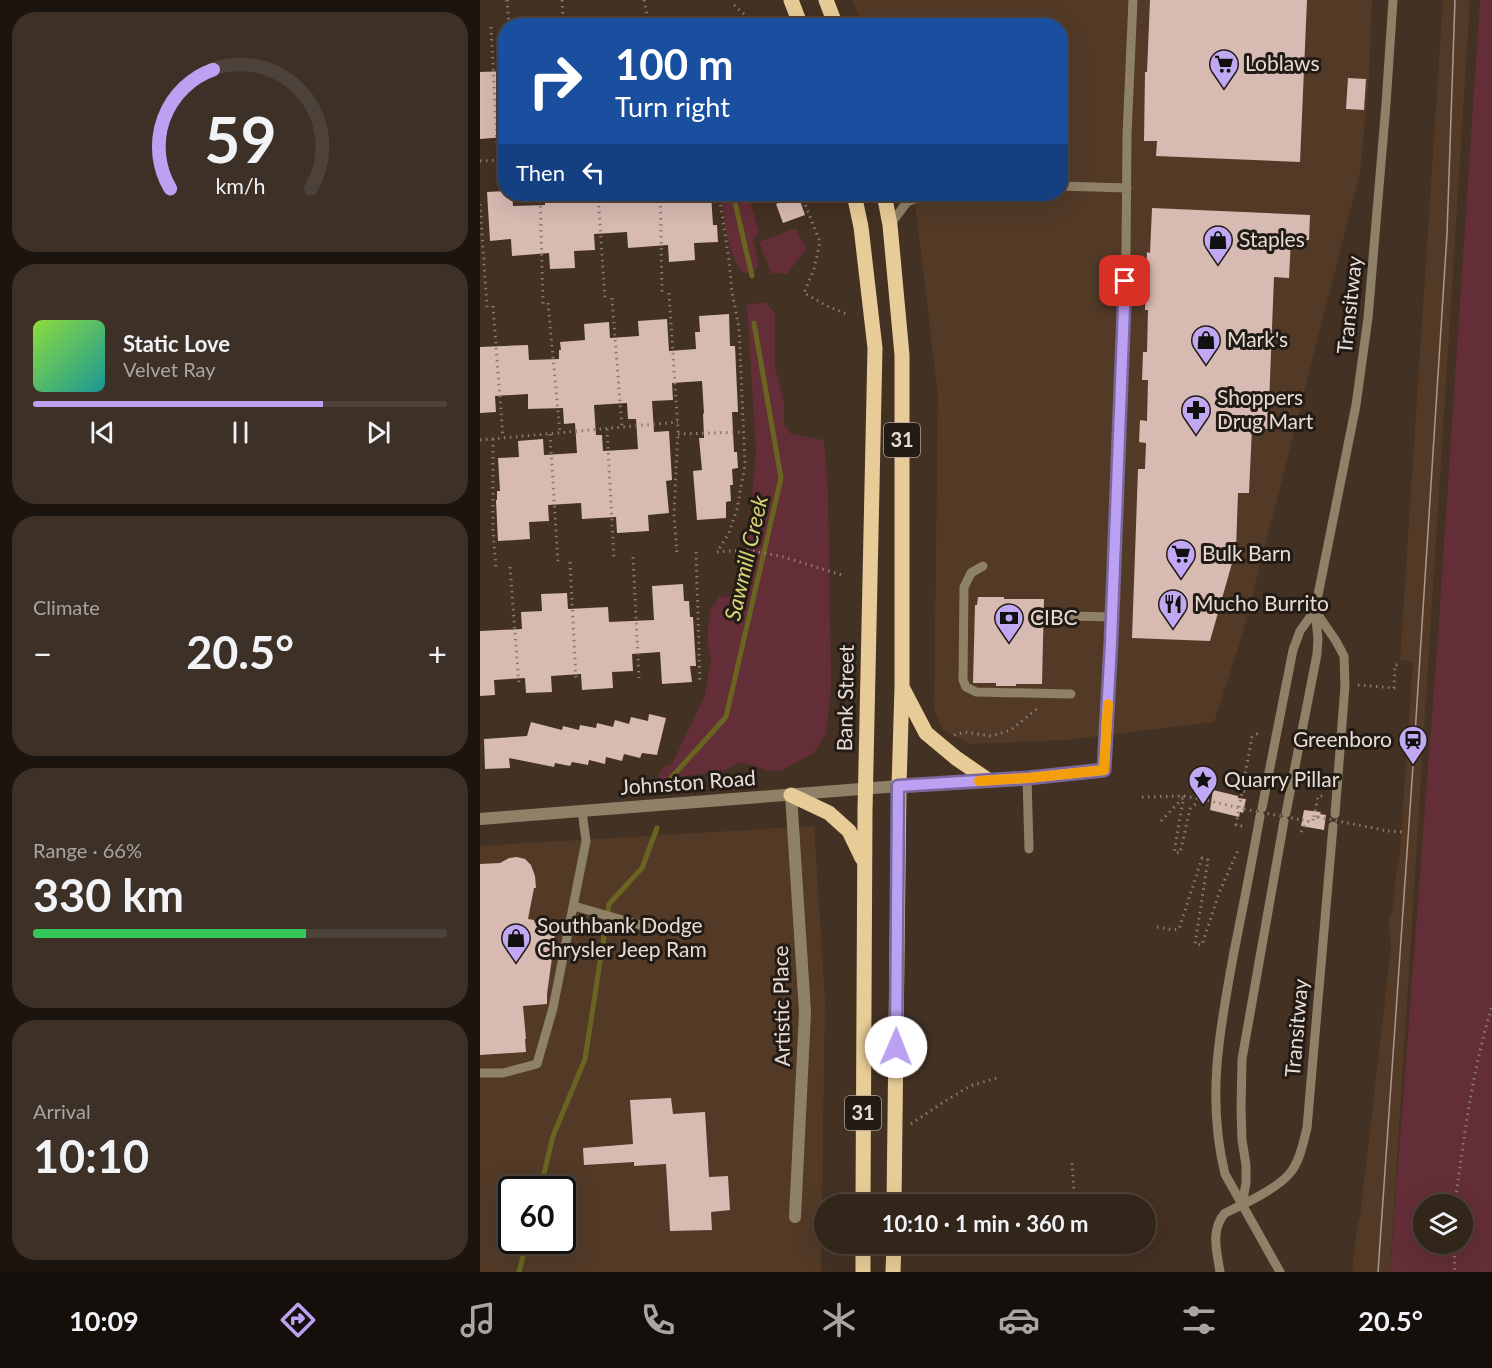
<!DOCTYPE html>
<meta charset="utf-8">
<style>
:root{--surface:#32251a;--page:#3d3127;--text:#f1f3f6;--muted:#a8a5a2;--line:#4d4239;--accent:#bca0f2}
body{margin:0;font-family:Lato,sans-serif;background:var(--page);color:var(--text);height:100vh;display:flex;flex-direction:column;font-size:22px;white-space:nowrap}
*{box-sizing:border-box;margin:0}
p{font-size:20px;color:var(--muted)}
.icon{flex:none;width:33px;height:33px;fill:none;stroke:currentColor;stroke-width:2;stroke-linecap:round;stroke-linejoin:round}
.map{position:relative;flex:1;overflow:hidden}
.side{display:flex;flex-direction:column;gap:12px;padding:12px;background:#1c140e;width:480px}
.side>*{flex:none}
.hud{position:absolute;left:18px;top:18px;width:570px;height:183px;border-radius:24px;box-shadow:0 6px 24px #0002,0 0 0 2px var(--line);background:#1a4fa0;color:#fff;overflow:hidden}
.controls{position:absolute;left:933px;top:1194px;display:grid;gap:12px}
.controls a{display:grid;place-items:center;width:60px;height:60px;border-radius:50%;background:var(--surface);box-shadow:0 6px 24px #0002,0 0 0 2px var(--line);font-size:30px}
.speed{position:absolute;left:18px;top:1176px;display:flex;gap:12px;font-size:30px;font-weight:700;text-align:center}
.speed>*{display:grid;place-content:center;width:78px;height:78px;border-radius:50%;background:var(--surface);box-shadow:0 6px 24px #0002,0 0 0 2px var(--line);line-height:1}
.speed .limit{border:3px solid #111;border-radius:9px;background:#fff;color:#111}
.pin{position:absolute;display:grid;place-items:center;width:51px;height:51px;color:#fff;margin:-26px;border-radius:12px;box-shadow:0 3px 9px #0006}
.me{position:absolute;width:66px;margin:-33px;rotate:1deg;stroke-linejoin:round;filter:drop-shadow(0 0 4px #0008)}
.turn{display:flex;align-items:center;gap:21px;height:126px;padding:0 18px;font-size:27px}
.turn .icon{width:78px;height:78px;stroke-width:2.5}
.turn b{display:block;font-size:42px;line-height:51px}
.then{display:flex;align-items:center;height:57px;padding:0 18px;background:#0003;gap:12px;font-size:22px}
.big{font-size:45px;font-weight:700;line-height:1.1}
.side .tile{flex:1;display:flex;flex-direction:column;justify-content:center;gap:9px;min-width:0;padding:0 21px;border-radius:24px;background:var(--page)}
.side .dial{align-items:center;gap:0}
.dial svg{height:156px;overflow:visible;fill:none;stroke:var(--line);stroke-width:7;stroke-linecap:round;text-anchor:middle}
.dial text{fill:var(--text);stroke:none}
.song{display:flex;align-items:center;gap:18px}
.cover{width:72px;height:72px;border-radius:9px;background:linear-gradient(135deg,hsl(90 70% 55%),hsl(180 70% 35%))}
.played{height:6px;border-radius:3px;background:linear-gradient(90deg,var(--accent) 70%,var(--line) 70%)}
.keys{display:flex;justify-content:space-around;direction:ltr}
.heat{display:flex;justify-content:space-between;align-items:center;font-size:33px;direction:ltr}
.charge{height:9px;border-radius:4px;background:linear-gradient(90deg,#34c759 66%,var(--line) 0)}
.trip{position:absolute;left:334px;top:1194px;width:342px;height:60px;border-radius:30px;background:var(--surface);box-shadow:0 6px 24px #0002,0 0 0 2px var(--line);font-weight:700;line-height:60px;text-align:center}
.tabs{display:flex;height:96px;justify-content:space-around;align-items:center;background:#140f0a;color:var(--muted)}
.tabs .icon{width:42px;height:42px}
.tabs .current{color:var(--accent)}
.tabs b{font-size:27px;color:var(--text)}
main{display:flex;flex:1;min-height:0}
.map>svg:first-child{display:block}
</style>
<main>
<section class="side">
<div class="tile dial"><svg viewBox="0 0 100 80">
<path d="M14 69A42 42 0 1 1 86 69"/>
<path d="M14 69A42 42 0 0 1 36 8" stroke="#bca0f2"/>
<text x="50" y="56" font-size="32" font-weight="700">59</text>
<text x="50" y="72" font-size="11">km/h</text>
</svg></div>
<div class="tile">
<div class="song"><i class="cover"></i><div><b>Static Love</b><p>Velvet Ray</p></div></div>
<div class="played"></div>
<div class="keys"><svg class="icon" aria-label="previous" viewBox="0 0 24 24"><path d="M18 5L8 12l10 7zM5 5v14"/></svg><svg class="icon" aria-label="pause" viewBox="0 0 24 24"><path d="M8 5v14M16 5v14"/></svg><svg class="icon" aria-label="next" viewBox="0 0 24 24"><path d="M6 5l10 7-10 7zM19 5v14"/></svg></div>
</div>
<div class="tile"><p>Climate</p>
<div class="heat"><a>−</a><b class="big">20.5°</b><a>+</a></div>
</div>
<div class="tile"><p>Range · 66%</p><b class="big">330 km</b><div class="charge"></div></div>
<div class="tile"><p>Arrival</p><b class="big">10:10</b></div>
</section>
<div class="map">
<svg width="1012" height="1272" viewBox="0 0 1012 1272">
<rect width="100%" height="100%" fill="#433123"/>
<path fill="#523a27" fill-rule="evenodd" d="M372,0H892L889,76L880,173L762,636L734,722L585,740L490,744L463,730L454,709L458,396L434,194H580V26L382,25Z
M963,0H990L910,1272H872L877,1227L880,1218L911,946L908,923L913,908L917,865H919L933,662L920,660Z
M334,826L345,999L341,1272H0V846ZM32,1190H82V1240H32Z"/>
<path fill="#632e37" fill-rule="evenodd" d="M1000,0H1012V1272H910L958,635ZM982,1204V1244H944V1204Z
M241,194H268L279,232L273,240L279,264L274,272L263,273C246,253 245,219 241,194Z
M316,228L326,249L307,274L291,273L279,242Z
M285,302L295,313V367L304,402V424L311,434L344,440L348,490L351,686L346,733L334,753L302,770L293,772L261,762L246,770L176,781L183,767L191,765L195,758L225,695L231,660L227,642L230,610L240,596L248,597L263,588L276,453L267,305Z"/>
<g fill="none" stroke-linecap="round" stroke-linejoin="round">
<path stroke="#696521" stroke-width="5" d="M253,194L272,276
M190,779L246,717L301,478L274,323
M60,1190L73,1136L105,1059L129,904L162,868L177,828
M39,1272L47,1240"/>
</g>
<path fill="#d7bab2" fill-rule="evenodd" d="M670,0H827L820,162L676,156L677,141H664L665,72H667Z
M26,71V137L0,139V72Z
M868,78L886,79L884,110L866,109Z
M26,191V194H32L33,206L65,205V194H91V202L123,201V194H149V198L185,196V194H231L233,225H237L238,242L214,243L215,260L189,262L188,245L148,248L147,232L114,234L115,250L94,251L95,268L70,269L69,253L32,256L31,239L10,241L7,192Z
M318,195L325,215L303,223L296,204Z
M672,208L830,215L829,240L811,239L809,278L794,277L788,429L772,428L769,493H758L756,549L730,641L652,638L658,469H665L666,443L659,442L660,420L667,421L668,380H662L663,352H667L668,310H665L667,252L670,253Z
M249,314L250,346H255L258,412H252L254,452H257L258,468L252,469L253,485H250L251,501L246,502V518L217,520L213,471L222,470L219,438H224L223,413L224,414L222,381L192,383L193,400L172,401L174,432L189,431L192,480L186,481L189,513L168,515L169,531L137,533L136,517L102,519L101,503L68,505L69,521L49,522L50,539L18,541L16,500H17V491H20L18,458L39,457L38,441L63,439L64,455L97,453L95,423L84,424L83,408L48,409V394L15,396L16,412L0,413V347L48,345L49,360L79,359V350H81L80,342L105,340L104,324L129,322L130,338L159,336L158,321L187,319L189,351L216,349L215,332H220L219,316ZM147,403L148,419H156L158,449L123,451L122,435H116L114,405Z
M203,584L204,601H209L210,617H213L216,666H210L212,682L182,684L180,652L152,654L153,671L132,672L133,688L102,690L101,674L71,676L72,692L46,693L45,678L14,680L15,695L0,696V631L42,629L41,612L62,611L61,594L87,593L88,609L128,607L129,622L174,620L172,586Z
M498,597H524V599H564L562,684H536V686H516V683H493L495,605H497Z
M169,714L186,718L177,755L162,753L160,758L144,754L142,761L126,757L125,764L109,760L108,765L92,762L90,766L75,763L74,767L29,758L30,768L5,769L4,739L47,736L51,722L82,730L83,726L99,730L100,725L116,728L117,723L133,727L135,720L149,724L151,717L168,721Z
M733,790L758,796V798L766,799L763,813L760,812L759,817L730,810Z
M824,810L841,812L840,814L846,815L844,830L821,826Z
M37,857L45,859L51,865L55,876L56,888H54L48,919L54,920V922L77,927L73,943H74L67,994V1004L43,1006L46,1039H45L46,1052L0,1055V864L20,863L29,858Z
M191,1098L193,1114L225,1112L229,1177L248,1176L250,1210L231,1212L232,1230L190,1231L186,1164L154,1166V1162L104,1165L103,1148L153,1144L150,1100Z"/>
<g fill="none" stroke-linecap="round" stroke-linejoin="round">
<path stroke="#8a7a6f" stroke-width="3" stroke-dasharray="1.5 4.5" stroke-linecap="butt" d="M27,0L29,26
M82,0L83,22
M164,0L168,20
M254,5L277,26
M191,20L192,26
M127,21L128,26
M71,23V26
M11,27L18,161
M0,161L26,160
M60,194L63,304
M118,194L125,299
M180,194L181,233L182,294
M236,194L240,201L249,260L252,292L259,328L265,465L257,509L249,533L237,552
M321,194L340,242L334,269L324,293L347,306L369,315
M0,204L7,307
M189,293L198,430L194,514L197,554
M132,298L142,427
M68,303L80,433
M13,306L23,438
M127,429L134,559
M70,434L78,563
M198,434L264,432
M13,439V531L16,568
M0,440L198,422
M216,552L220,683
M237,552L267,550L300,556L362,575
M153,557L159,678
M90,562L96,680
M30,567L39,685
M878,685L914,688L915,665H919
M474,735L485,732L511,736L531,730L559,707
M762,791L772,737L777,734L779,735
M704,796L694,852L700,853L710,809L721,799
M662,797L704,796L721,799L764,809
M834,817L838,796H845
M822,820L832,822L834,817H838
M681,821L703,798
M762,826L756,825L762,791L769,792
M908,831L922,832
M821,832L828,821
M677,927L694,930L699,929L722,858L728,860L715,944L722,945L739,893L759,848
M431,1124L459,1105L490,1086L517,1078
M592,1163L595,1204
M975,1204C984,1137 992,1071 1012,1006
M974,1244L975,1272"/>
<path stroke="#8f8168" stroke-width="9" d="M580,186L647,188
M410,225L427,202L447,194
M503,566L491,573L484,587L483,680L486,687L496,692L591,694
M836,612L856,641L864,656L865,686L855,814
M591,616L632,617
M547,778L549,849
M419,786L547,778L624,770L631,642L640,429L646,252L647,135L653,0
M782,808L813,650L820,631L835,610
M806,813L837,654L838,639L835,610L876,405L888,318L906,104L913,0
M780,816C772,861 763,907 754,952C740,1028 726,1097 745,1174L800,1272
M94,906L167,927
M0,1073H23L57,1064L73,1008L106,841L102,811
M762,1205L766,1183V1165L762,1140L761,1109L762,1059L804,821
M740,1272C737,1252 730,1230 745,1213C764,1204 797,1189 810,1173C820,1161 823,1143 827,1128L853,826"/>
<path stroke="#8f8168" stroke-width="12" d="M311,795L325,1012L315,1217"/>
<path stroke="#8f8168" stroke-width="12" d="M0,819L419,786"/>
<path stroke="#e8cc97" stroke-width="15" d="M311,0L321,26
M346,0L356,26
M374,194L381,227L395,348L385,811L383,1204
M404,194L410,225L422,355V687L419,786L414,1204
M423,689L446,733L476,758L508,780
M311,795L349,813L369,831L382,858
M383,1272V1244
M413,1272L414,1244"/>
<path stroke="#a99a8f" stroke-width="1.5" d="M898,1272L933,766L967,234L975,0"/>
<path stroke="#8a7a6f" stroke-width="3" stroke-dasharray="1.5 4.5" stroke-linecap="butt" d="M764,809L822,820
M838,817L908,831"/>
</g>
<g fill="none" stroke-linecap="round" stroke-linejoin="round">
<g stroke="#7a689d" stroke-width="15">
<path id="route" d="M416,1047L418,786L548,778L624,770L631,642L645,281"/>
</g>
<use href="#route" stroke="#bca0f2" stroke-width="10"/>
<path stroke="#f59e0b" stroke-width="10" d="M499,781L548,778L624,770L628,704"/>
</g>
<defs>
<g id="supermarket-pin" transform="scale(1.5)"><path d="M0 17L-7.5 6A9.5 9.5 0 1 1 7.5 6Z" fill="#c1a8f3" stroke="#231b15"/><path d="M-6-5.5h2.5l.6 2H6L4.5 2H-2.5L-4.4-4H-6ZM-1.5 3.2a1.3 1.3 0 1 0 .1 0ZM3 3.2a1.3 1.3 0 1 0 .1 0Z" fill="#111"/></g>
<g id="shop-pin" transform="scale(1.5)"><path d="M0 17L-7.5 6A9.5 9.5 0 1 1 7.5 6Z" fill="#c1a8f3" stroke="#231b15"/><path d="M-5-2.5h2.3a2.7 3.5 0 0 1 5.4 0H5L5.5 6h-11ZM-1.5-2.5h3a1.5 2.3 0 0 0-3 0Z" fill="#111"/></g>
<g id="pharmacy-pin" transform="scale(1.5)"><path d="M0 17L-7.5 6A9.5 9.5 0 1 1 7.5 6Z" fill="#c1a8f3" stroke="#231b15"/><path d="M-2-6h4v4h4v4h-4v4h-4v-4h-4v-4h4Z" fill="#111"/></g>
<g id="restaurant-pin" transform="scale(1.5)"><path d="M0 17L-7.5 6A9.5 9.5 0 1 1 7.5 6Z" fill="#c1a8f3" stroke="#231b15"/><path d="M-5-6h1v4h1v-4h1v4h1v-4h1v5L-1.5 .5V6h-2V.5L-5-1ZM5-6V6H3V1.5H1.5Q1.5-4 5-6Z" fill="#111"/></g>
<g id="bank-pin" transform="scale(1.5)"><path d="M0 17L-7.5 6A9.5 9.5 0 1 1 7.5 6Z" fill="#c1a8f3" stroke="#231b15"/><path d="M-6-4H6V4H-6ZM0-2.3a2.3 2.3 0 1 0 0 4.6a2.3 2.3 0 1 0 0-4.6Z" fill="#111"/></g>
<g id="station-pin" transform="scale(1.5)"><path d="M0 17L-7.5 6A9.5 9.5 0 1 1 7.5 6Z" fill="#c1a8f3" stroke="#231b15"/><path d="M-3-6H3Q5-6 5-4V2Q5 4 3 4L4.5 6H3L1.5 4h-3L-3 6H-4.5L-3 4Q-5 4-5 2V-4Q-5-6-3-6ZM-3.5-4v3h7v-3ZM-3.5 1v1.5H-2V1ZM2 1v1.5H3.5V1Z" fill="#111"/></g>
<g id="sight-pin" transform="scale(1.5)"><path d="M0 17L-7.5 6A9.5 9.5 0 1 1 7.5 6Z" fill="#c1a8f3" stroke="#231b15"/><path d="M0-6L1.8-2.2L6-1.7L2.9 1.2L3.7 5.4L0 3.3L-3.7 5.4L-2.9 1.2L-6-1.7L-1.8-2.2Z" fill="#111"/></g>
</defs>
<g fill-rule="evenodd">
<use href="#supermarket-pin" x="744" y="64"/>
<use href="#shop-pin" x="738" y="240"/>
<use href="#shop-pin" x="726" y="340"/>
<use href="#pharmacy-pin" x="716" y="410"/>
<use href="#supermarket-pin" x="701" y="554"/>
<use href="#restaurant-pin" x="693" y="604"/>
<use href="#bank-pin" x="529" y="618"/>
<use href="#station-pin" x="933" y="740"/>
<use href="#sight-pin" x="723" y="780"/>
<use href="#shop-pin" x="36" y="938"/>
</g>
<g text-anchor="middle" stroke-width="6" stroke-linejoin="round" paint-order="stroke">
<g fill="#231b15" stroke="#ada29a" stroke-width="1.5">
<rect x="404" y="423" width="36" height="34" rx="4.5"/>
<rect x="365" y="1096" width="36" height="34" rx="4.5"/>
</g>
<g font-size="20" font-weight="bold" fill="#e8dcd3">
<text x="422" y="447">31</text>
<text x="383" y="1120">31</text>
</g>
<g font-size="21" fill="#e8dcd3" stroke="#231b15" text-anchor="start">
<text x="765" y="71">Loblaws</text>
<text x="759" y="247">Staples</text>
<text x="747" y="347">Mark's</text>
<text x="737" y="405">Shoppers<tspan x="737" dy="24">Drug Mart</tspan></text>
<text x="722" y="561">Bulk Barn</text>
<text x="714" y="611">Mucho Burrito</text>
<text x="550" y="625">CIBC</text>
<text x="912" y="747" text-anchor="end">Greenboro</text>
<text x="744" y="787">Quarry Pillar</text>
<text x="57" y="933">Southbank Dodge<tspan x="57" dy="24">Chrysler Jeep Ram</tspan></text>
</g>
<g font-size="21" fill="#e8dcd3" stroke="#231b15">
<text transform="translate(870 305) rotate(-84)" y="7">Transitway</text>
<text transform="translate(366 698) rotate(-89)" y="7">Bank Street</text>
<text transform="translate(208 783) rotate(-4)" y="7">Johnston Road</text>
<text transform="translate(302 1006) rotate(-91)" y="7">Artistic Place</text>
<text transform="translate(817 1028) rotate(-85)" y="7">Transitway</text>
</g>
<g font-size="22" font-style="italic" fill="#d8d474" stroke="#231b15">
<text transform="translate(266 558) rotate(-77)" y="8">Sawmill Creek</text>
</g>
</g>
</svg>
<div class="controls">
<a><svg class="icon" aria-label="layers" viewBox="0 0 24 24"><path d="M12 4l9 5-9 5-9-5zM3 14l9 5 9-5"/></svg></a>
</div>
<div class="speed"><div class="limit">60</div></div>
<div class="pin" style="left:645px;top:281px;background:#d93025"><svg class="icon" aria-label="arrive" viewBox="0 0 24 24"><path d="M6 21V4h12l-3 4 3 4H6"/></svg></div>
<svg class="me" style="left:416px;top:1047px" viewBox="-20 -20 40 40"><circle r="19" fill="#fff"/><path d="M0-13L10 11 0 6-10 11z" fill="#bca0f2"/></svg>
<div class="trip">10:10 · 1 min · 360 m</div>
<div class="hud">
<div class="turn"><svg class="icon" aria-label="right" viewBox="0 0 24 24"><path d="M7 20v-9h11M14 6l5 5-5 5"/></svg><div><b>100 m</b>Turn right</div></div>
<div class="then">Then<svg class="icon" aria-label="left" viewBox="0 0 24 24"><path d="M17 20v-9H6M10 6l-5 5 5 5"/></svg></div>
</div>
</div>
</main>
<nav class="tabs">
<b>10:09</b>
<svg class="icon current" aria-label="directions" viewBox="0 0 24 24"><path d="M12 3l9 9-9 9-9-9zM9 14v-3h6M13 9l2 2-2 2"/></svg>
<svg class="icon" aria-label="music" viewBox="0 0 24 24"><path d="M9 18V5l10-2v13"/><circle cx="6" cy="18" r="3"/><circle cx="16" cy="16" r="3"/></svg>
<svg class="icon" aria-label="phone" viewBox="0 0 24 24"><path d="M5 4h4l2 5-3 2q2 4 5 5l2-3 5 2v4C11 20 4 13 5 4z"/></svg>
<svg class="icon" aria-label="climate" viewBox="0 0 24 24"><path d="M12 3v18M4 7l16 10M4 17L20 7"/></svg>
<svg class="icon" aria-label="car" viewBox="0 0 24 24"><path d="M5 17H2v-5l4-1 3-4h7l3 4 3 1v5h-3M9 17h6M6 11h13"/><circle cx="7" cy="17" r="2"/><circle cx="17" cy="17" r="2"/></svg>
<svg class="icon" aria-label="filters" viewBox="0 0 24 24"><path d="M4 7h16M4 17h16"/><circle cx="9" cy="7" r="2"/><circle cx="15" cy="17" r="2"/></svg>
<b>20.5°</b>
</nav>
